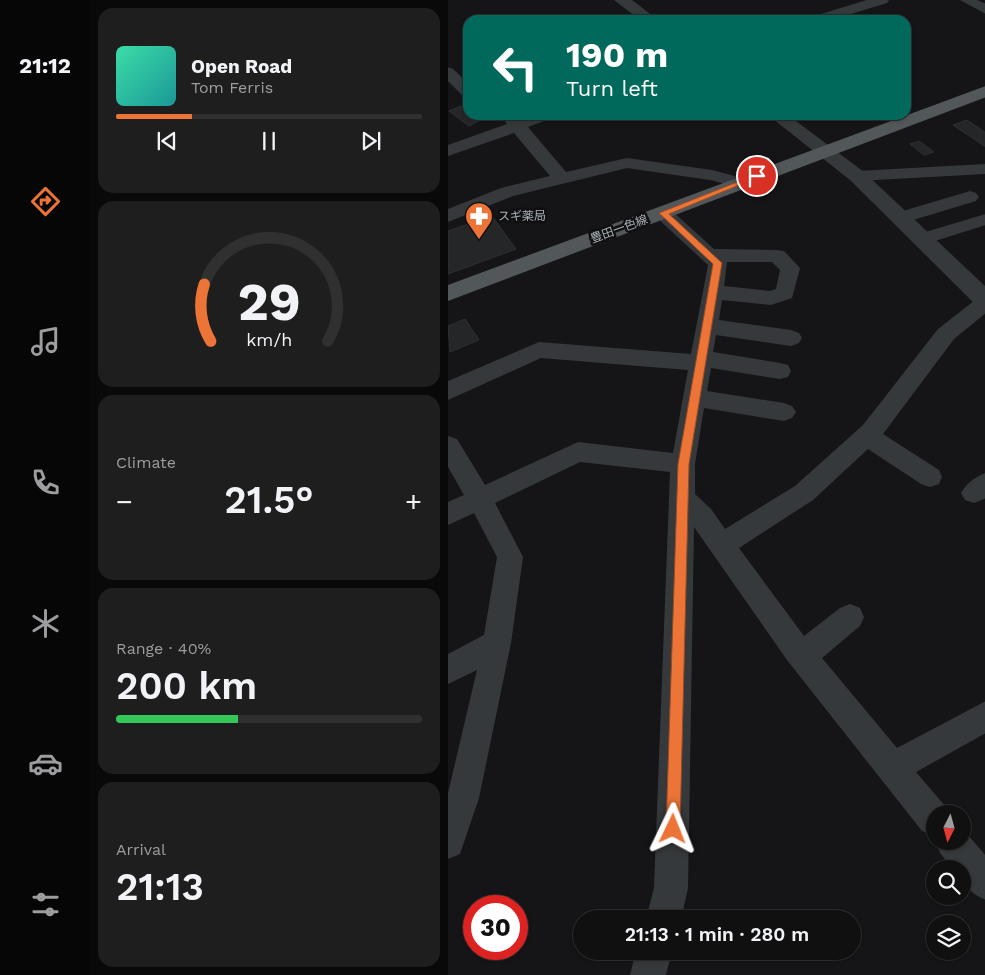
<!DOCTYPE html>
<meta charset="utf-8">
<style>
:root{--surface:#101011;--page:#1e1e1f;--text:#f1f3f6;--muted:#9c9d9f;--line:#303031;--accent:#ec7437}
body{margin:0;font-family:"Work Sans","Noto Sans JP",sans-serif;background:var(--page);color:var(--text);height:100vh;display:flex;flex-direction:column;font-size:19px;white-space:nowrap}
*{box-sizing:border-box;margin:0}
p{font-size:16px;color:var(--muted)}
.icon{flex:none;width:28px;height:28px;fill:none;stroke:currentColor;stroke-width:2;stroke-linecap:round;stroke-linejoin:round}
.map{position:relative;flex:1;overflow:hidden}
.panel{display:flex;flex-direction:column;gap:8px;padding:8px;background:#090909;width:358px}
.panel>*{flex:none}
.guide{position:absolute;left:15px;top:15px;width:448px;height:105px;border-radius:15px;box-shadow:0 1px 4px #0004,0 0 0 1px var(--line);background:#00695c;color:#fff;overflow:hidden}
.needle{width:32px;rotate:186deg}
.controls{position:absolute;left:478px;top:805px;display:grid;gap:10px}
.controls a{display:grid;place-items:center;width:45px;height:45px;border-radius:50%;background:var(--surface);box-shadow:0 1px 4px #0004,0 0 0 1px var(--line);font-size:25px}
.speed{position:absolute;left:15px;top:895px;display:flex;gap:10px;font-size:25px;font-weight:700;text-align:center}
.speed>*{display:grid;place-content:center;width:65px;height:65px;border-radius:50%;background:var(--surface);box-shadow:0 1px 4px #0004,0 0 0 1px var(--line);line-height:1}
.speed .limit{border:8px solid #d22;background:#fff;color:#111}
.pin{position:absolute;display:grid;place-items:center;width:42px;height:42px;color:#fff;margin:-21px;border:2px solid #fff;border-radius:50%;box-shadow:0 1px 5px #0007}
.me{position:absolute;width:55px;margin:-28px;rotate:2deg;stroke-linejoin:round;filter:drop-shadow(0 0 4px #0008)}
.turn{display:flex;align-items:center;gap:18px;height:105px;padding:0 20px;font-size:22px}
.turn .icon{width:65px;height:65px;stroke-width:2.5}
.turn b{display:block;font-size:35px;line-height:42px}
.big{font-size:38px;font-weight:600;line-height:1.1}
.panel .tile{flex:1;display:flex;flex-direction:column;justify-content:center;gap:8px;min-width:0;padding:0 18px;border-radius:15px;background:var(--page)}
.panel .dial{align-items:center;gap:0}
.dial svg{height:130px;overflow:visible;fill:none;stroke:var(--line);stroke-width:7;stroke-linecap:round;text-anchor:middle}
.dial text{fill:var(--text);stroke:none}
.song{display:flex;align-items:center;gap:15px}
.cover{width:60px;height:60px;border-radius:8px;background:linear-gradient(135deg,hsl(160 70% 55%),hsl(180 70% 35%))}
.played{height:5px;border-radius:2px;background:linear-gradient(90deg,var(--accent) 25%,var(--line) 25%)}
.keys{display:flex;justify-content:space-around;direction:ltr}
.heat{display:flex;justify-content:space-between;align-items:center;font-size:28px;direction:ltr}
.charge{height:8px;border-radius:4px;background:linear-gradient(90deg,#34c759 40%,var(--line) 0)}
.trip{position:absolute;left:125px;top:910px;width:288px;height:50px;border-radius:25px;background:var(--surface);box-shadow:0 1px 4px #0004,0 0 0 1px var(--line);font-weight:600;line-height:50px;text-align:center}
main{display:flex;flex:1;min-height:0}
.menu{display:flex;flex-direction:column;width:90px;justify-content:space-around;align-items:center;background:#060607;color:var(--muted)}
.menu .icon{width:35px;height:35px}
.menu .selected{color:var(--accent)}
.menu b{font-size:22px;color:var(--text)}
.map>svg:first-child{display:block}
</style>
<main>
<nav class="menu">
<b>21:12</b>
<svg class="icon selected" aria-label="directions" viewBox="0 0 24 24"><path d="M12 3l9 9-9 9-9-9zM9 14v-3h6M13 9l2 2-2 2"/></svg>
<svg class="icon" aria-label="music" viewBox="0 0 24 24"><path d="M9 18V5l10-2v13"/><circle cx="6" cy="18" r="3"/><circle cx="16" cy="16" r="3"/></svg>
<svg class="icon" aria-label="phone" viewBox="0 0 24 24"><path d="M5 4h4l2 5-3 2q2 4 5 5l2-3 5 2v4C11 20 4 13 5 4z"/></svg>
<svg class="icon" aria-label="climate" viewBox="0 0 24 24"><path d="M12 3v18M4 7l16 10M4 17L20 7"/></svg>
<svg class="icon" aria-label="car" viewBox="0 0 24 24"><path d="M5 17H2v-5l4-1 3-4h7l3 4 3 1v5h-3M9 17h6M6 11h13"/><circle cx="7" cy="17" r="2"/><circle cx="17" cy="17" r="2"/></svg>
<svg class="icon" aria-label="filters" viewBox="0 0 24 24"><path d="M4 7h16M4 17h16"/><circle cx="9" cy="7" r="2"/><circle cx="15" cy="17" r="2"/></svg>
</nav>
<section class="panel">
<div class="tile">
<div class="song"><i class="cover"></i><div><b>Open Road</b><p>Tom Ferris</p></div></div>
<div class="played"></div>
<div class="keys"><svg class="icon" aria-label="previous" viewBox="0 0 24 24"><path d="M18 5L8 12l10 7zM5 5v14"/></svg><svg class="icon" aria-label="pause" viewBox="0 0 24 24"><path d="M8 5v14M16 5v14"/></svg><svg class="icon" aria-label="next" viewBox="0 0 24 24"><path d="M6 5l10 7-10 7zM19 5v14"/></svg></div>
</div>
<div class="tile dial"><svg viewBox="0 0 100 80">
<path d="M14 69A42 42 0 1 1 86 69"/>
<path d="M14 69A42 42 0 0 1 10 34" stroke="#ec7437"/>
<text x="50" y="56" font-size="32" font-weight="700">29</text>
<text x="50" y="72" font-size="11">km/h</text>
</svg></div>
<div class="tile"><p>Climate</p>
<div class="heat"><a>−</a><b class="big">21.5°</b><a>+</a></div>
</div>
<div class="tile"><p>Range · 40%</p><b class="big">200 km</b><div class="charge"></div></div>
<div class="tile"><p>Arrival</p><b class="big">21:13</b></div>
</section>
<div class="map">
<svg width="538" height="975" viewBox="0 0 538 975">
<rect width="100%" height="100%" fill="#151517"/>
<path fill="#252628" stroke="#2f3033" d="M13,106L20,111V115H26L33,120L21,126L1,111Z
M519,120L538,133V147L505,125Z
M471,141L486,152L476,155L462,144Z
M44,216L68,249L0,274V231Z
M17,319L31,340L2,352L0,326Z"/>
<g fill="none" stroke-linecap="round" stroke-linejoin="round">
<path fill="#36393b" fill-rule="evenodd" d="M419,0H441L439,3L383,20H361L363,17Z
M512,0H529L538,4V14Z
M0,67L5,69L20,83V97L14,95L0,81Z
M52,115H69L72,119L83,115H106L104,118L80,127L118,172L179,158L264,170L298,179L301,183L298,187L292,188L262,180L179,168L65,196L0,222V209L53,188L102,176L66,133L0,156V145L59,124Z
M538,164V174L409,181L403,180L400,176L403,172L409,171Z
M522,191L528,193L531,197L528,201L452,224L445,222L443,218L445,214Z
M215,207L222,209L266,249L329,250L336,251L352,268L344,298L323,305L274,300L271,320L343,330L351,333L354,338L351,343L343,346L268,335L265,352L332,363L340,365L343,371L340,377L332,379L263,368L259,391L336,403L344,406L348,412L344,418L336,421L256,408L247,464V494L263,509L277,529L347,486L415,425L490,329L531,297L538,295V313L506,339L435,434L491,470L494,477L491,484L482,487L473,484L420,449L365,500L291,548L356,636L392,608L402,604L412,608L416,617L412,626L374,658L449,748L538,701V733L468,772L498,807L500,814H486V835L474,831L339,660L246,527L240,888L233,919H198L206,888L222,472L132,462L47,503L75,557L63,643L31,798L12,854L0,859V793L29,670L0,684V654L36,635L49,557L26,513L0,525V502L16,495L0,467V436L9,439L37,485L130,442L225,453L240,370L93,358L0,400V381L91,342L243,354L260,265L208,217L206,213L208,209ZM279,262H324L332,270L328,289L322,291L276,286Z
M538,214V225L474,245L467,243L464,239L467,235Z
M538,473V498L526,503L517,500L513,493C519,483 527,477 538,473Z
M514,828L538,856V900C523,894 514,885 514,869H505L492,853L488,841H514Z
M188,951H224L218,975H182Z"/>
<path fill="#36393b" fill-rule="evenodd" d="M166,0H184L210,20H192Z
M320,115H340L416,172L538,287V309L530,307L402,180Z"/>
<path fill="#52575a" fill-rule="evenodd" d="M538,86V97L0,301V285Z"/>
</g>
<path fill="#ec7437" stroke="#994b24" d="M307,175L313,176L221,214L274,263L241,464L232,829L230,835L225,837L220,835L218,829L230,464L265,264L211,213Z"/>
<defs>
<g id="pharmacy-pin" transform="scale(1.4375)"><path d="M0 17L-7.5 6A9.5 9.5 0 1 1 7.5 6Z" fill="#ec7437" stroke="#101012"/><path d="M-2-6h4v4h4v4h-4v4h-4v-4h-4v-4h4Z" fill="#fff"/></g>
</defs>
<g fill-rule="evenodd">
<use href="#pharmacy-pin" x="31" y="216"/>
</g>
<g text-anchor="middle" stroke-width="5" stroke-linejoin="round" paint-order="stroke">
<g font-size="12" fill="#a7b1b6" stroke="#101012" text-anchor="start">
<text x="50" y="220">スギ薬局</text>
</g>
<g font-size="12" fill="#a7b1b6" stroke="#101012">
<text transform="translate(171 229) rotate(-20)" y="4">豊田一色線</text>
</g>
</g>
</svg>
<div class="controls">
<a><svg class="needle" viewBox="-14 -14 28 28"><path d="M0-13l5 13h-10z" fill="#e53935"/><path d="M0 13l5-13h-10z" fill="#9c9d9f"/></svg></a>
<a><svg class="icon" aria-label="search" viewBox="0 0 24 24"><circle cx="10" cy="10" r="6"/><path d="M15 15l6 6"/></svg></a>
<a><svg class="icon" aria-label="layers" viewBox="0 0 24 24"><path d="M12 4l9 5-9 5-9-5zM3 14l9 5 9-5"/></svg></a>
</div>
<div class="speed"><div class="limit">30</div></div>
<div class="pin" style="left:309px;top:176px;background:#d93025"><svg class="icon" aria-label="arrive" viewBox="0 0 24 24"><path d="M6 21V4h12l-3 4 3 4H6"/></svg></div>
<svg class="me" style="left:225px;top:829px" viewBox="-20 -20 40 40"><path d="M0-17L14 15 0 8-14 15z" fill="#ec7437" stroke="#fff" stroke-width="4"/></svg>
<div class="trip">21:13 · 1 min · 280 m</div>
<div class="guide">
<div class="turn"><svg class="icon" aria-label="left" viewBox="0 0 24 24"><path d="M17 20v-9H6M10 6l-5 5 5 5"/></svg><div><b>190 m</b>Turn left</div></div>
</div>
</div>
</main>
